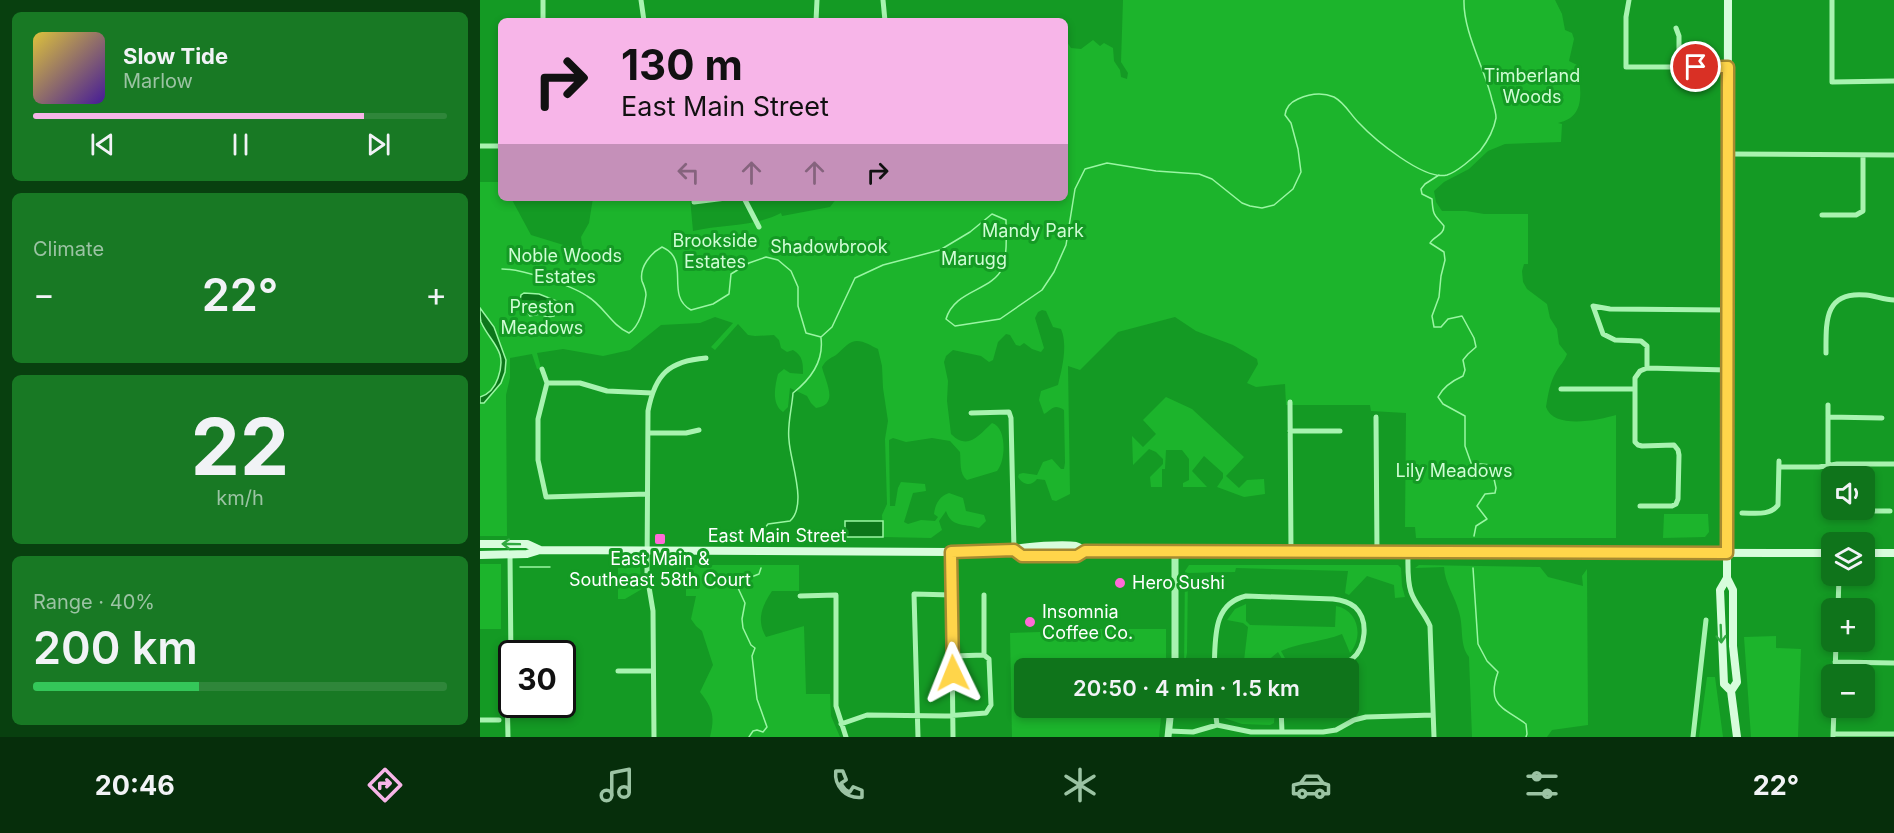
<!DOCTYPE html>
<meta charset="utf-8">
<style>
:root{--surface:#0f741b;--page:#187924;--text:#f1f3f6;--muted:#9bc3a3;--line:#2f863a;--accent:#f7b5e8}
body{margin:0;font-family:Inter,sans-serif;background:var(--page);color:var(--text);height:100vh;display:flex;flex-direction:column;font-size:22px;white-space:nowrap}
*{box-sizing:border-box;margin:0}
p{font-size:20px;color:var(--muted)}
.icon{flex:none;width:33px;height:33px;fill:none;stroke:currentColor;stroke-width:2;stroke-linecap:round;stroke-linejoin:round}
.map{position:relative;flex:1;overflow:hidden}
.side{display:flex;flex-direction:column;gap:12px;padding:12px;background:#08400f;width:480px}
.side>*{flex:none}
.banner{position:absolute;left:18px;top:18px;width:570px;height:183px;border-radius:9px;box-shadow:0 3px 9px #0003;background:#f7b5e8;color:#111;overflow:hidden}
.controls{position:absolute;left:1341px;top:466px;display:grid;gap:12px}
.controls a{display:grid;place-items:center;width:54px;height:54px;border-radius:9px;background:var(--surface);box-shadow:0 3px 9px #0003;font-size:30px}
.speed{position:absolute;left:18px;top:640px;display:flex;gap:12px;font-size:30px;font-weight:700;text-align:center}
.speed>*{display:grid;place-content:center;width:78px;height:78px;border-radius:50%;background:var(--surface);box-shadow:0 3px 9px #0003;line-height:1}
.speed .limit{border:3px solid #111;border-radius:9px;background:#fff;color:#111}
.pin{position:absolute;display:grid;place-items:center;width:51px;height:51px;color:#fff;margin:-26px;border:3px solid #fff;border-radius:50%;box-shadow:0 2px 6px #0007}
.me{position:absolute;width:66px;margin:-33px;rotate:358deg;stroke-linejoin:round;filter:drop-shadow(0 0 4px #0008)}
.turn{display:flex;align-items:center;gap:21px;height:126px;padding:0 24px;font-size:27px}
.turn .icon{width:78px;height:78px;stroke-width:2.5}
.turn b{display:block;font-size:42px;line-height:51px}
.lanes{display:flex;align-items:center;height:57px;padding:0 24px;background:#0003;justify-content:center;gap:30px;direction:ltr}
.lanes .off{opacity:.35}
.big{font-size:45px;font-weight:600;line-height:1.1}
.side .card{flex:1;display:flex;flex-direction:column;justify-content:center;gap:9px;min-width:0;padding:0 21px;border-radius:9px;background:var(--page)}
.side .dial{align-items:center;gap:0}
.dial b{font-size:78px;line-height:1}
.song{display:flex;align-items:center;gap:18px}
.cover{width:72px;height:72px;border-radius:9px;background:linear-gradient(135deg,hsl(50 70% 55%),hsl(260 70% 35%))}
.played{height:6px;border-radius:3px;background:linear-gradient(90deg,var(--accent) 80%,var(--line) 80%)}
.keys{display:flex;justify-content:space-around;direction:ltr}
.heat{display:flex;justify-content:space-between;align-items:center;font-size:33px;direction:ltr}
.charge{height:9px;border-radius:4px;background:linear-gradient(90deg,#34c759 40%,var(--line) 0)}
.trip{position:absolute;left:534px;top:658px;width:345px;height:60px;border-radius:9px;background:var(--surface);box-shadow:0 3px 9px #0003;font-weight:600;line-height:60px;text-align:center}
.menu{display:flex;height:96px;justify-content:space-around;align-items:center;background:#062e0b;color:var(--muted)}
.menu .icon{width:42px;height:42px}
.menu .current{color:var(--accent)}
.menu b{font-size:27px;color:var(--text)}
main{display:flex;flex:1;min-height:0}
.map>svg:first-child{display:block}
</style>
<main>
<section class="side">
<div class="card">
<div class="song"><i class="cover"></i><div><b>Slow Tide</b><p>Marlow</p></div></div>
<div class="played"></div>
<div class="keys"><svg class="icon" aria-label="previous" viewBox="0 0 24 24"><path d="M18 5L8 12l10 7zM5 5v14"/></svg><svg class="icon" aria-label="pause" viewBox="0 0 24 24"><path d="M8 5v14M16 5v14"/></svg><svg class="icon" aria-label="next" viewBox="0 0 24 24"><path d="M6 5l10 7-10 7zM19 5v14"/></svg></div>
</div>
<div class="card"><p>Climate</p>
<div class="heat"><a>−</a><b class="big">22°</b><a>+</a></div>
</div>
<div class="card dial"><b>22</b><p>km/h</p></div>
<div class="card"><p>Range · 40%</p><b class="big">200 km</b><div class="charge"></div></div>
</section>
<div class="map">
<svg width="1414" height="737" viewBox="0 0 1414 737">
<rect width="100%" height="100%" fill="#149a24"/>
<path fill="#1cb42c" d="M643,0H1075L1082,14L1085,30L1092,33L1094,39L1089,61L1099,66C1099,90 1108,116 1078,123L1082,124L1081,142L1025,144L1008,151L989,169L964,182L954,191L956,202L962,211H986L1004,214H1048V264H1044L1042,271L1043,282L1047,289L1067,304L1070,318L1077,329L1079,344L1087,354C1084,362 1080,365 1076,372C1070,382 1068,395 1066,407C1074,430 1119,420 1136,415V538H936L935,527H925L926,413L891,411L890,405H806L805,384L776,387L767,383L778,364L777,359L753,345L716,331L695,317L638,332L600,370L588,366L590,494L576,501L572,500L565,480L557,479C551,487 543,485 538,477L539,474L543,473L557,475L563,462L572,459L581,469H584L585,463L584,410C573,403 572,410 564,414L559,400L561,391L578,385C582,369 588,345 581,329L573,327L566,311L562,310L558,312L555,318L564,348L561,352L552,349L544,343L540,346L536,345L530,335L526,334L518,342L513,360L509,362L501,356L473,350L466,356L464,362L468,381L467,401L471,434C488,451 499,435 512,423C527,427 526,461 517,471L487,480C479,474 481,462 480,452L470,441L452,438L426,442L413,438L409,440L410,506H415L418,488L421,482L445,484L446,491L433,493L424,522L428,524L441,520L455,521L458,517L454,514C455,505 459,496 469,493L483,498L486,511L504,515L506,521L499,528C483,523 472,528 466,511L459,521L462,530L451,538L403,537L402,515L407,504L405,439L408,421L403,388L402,366L398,349C388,344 377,336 367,345C363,348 360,352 356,355C349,359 346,360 342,367C345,381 360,405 336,408L331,403L327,396L310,388L308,407L303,412C291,404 295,386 298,374L304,369L310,373L323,374C323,363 323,356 313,350L307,352L301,348L299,340L294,335L275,336L268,335L258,324L235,350L231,347L253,323L235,317L220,323L181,325L150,350L123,356L83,349L57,353L61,368L57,369L52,354L30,358V378L26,395L27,536H0V182H21V198H31L51,235L103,251L101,237L109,223L113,198H210L213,231C243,224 274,227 301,213L302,216L350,207L357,198H585V30L587,42L591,48L601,49L613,40L620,46L624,43L633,48L634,61L640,70L641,77L647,79L648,73L641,62Z
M686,397L712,409L764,457L746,476L759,488L767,480L784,479L785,494L764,497L737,487L743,478V473L724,456L712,471L727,487H703V483L709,480V459L702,450H686L685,469H682V487H671L670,477L683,464V459L676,452L669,449L653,465L652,436L663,447L676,434L663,420Z
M1184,514H1228L1229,532L1225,537L1183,538Z
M0,564H21V629H0Z
M138,564H156L160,567L162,589L145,599H138Z
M206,565H319V591H292C282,606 276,620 286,637L324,626L326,694H350L351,716L360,737H230C235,716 233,709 220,692L233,665L222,631L216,626L211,619L216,596H206Z
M709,565H918L921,568L922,586L925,597L915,598L914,585L887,576L869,595L865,593L868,571L756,568L755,572L708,573L707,653L704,669L705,571Z
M939,565L1060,567L1068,577L1103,586L1102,576L1107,569L1108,725L1072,730L1067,737H992L989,657C979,644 984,628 979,612C975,596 965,584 964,567L935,568Z
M766,604V621L770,625L855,627L856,606C878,610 884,636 870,653L862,634C842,642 821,642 801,651L811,669H808L798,652L786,662L782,669H763L768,627L763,623L747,620L755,609Z
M570,629H686V669H544V708H682L679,737H532L530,633L560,632Z
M1296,636V648L1321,649L1318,737H1271L1264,637Z
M1227,677H1235L1243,737H1219Z
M743,708H795L794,723L790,725L762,724L744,718Z"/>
<path fill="#0c761a" stroke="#9af6a3" stroke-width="1.5" d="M44,293L59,294L82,303L80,306L76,307L74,316L67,317L60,314L50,316L40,300L41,295Z
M0,308L14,327L26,360L25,372L21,383L4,403H0V397C10,394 15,387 18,378C28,350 11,344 1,322C0,318 0,312 0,308Z
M365,521H403V537H365Z"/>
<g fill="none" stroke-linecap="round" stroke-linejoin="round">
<path stroke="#9af6a3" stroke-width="1.5" d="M959,175L945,184L941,189L942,194L952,199C953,216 954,214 964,226C964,235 954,236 950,243L964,252L965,260L961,276L959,297L952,316L954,327H961L968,319L982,316L994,338L996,347L988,354L983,360L985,370L983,376C974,380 963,387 958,397L963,404L985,416V446L991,463L1011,465L1016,488L1015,493L1005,494L997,506L1007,519L996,526L994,536
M22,269C41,269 91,285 107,296C124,306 131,325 149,333C159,327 165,307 166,295C166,290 164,286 162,281C159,267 171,253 182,247C212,260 184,295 211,310L233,304L249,294L251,274L269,263L286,257L298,260L311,271L318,287V306L326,333L341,337
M341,337L352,327L375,278L403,265L460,250L490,232L512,214L526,220C526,234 528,253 523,267C512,292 475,289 466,319L475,326L520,319L562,290L574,272L586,245L595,189L605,169L627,163L676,171L719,174L732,179L762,203L770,206L782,208L794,205L813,189L821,172L818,149L811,123L805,115C806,106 811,102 818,99C829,94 842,92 854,97C865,103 870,114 879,123C894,139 944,181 967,175C977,172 993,158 1000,151C1007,142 1014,129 1016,118C1016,113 1014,106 1012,100C1005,69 983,32 984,0
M284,529L288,524L310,521C328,505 310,461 309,440C307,425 312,408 313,393C331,379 344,362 341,338
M40,567H70
M993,568L998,644L1007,661L1018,672C1006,706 1023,707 1046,724L1047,734L1046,737
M269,737L273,731L277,730L283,732L287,727L277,699L272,656L275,648L271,645L263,628L262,619L265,603L258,588L261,581L279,574L281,568"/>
<path stroke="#a8f3b0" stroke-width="5" d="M63,0V21
M161,0L164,21
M403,0L405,21
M1149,0L1146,17V67H1248
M1352,0V82L1414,81
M336,21L337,0
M1196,28L1199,36V67
M0,146H21
M1248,154L1414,155
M264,198L279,227
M214,202L246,198
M1342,215H1376L1383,211V155
M1346,353C1346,321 1344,291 1386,295C1396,296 1404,300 1414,300
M1167,368V346L1161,341L1135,340L1123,334L1113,306L1130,309L1248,310
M62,369L67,383L58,419V460L66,497L167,494
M67,383H100L127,391L172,393
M1081,389H1155
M810,402L811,552
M1348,405V511H1410
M491,413L529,412L531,418L534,550
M896,417L897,553
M1348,417L1402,418
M810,431H860
M168,433H206L219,430
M1299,467H1339L1357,464H1414
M1160,506H1192L1196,504L1198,499L1199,455L1198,450L1194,445L1162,446L1158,445L1155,442V378L1160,371L1167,368L1247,370
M1262,513C1275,513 1290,516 1298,505L1299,461
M471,552L473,737
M928,553C928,565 927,580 931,592C935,604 945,614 950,626L954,737
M504,595V655
M320,596L356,595V706L366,737
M1358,609L1359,576
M1355,662L1414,663
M734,669C736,641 731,604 766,596L853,599C861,600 869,602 875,607C889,620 886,648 872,659C864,665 855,667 845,669
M138,671H173
M1355,675L1356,642
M735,708L737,725
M801,708L802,732
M0,720H19
M361,724L387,715L465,716L506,713L511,705L509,659L504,655L473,656
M689,731L713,732L737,725L771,732H843L856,730L874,720L886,717L953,715
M1353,734H1414
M1353,736L1354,708
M28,737L27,691L31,665L30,554
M174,737L173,611L167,575L168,411C175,374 189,361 226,358
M438,737L434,594L472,595
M1213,737L1226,620"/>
<path stroke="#a8f3b0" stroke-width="7" d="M695,669V552
M688,737L691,708"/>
<path stroke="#d7fddc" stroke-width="8" d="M1248,0L1247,578L1253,590V646L1257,682L1251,691
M0,544H47L60,550
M534,550L542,556H597L605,551
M1384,553H1414
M0,555L47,554L60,550L471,552L534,550C543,546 585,544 596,546C597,546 604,550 605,551L695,552L1352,553
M1247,578L1240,590L1244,684L1251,691L1257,737"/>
</g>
<defs><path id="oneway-shaft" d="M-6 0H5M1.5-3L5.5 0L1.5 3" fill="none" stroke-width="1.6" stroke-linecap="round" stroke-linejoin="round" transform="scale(1.5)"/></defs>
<g stroke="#31a940">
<use href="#oneway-shaft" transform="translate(31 544) rotate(-179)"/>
<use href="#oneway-shaft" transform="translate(1241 634) rotate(88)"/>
</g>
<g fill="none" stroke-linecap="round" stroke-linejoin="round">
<g stroke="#a68a30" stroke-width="15">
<path id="route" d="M473,673L471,552L534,550L542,556H597L605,551L1247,553L1248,67H1216"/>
</g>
<use href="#route" stroke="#ffd54a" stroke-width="10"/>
</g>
<g fill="#ff6ad7" stroke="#149a24" stroke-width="2">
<rect x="174" y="533" width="12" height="12" rx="3"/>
<circle cx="640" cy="583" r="6"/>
<circle cx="550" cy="622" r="6"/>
</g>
<g text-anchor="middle" stroke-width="6" stroke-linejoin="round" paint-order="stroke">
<g font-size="18" fill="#d0fdd5" stroke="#149a24">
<text x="1052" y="82">Timberland<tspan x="1052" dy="21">Woods</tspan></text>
<text x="553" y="237">Mandy Park</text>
<text x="235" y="247">Brookside<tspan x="235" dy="21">Estates</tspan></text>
<text x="349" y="253">Shadowbrook</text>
<text x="85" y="262">Noble Woods<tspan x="85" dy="21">Estates</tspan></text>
<text x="494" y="265">Marugg</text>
<text x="62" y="313">Preston<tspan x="62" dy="21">Meadows</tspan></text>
<text x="974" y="477">Lily Meadows</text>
</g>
<g font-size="18" fill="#fff" stroke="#149a24">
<text x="297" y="542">East Main Street</text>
</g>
<g font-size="18" fill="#fff" stroke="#149a24" text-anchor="start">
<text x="180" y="565" text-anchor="middle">East Main &amp;<tspan x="180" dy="21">Southeast 58th Court</tspan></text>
<text x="652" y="589">Hero Sushi</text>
<text x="562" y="618">Insomnia<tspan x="562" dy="21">Coffee Co.</tspan></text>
</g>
</g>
</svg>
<div class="controls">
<a><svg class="icon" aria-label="sound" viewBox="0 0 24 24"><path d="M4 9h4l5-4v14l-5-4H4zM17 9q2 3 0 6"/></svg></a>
<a><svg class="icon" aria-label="layers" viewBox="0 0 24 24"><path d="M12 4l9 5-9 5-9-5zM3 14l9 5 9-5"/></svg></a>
<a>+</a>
<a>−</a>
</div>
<div class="speed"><div class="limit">30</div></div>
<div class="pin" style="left:1216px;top:67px;background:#d93025"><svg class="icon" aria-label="arrive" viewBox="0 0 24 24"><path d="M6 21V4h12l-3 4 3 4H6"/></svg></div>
<svg class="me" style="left:473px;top:673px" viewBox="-20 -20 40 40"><path d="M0-17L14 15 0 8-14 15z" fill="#ffd54a" stroke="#fff" stroke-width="4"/></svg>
<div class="trip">20:50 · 4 min · 1.5 km</div>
<div class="banner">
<div class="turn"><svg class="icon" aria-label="right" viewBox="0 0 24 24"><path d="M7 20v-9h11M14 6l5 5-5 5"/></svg><div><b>130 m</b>East Main Street</div></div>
<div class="lanes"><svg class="icon off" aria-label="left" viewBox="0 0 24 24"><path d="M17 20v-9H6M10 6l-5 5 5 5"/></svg><svg class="icon off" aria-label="ahead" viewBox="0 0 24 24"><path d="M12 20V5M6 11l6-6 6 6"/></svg><svg class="icon off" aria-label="ahead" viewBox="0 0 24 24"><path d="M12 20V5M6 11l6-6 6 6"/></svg><svg class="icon" aria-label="right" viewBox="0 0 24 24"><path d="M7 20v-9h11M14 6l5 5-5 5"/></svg></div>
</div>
</div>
</main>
<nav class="menu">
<b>20:46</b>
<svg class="icon current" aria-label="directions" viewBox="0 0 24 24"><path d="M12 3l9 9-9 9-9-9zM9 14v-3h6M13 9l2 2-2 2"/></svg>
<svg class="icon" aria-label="music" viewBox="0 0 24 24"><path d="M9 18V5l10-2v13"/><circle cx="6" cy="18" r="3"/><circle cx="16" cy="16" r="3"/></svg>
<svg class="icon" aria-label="phone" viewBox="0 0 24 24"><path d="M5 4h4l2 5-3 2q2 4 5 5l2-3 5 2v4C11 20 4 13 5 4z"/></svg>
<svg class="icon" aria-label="climate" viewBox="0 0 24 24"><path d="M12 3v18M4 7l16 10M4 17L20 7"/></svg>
<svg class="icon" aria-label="car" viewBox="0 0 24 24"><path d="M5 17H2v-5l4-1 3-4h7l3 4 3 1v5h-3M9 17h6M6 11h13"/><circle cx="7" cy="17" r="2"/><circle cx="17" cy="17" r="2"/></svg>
<svg class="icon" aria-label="filters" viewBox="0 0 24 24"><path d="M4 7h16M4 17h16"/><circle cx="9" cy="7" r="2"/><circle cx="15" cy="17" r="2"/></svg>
<b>22°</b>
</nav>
